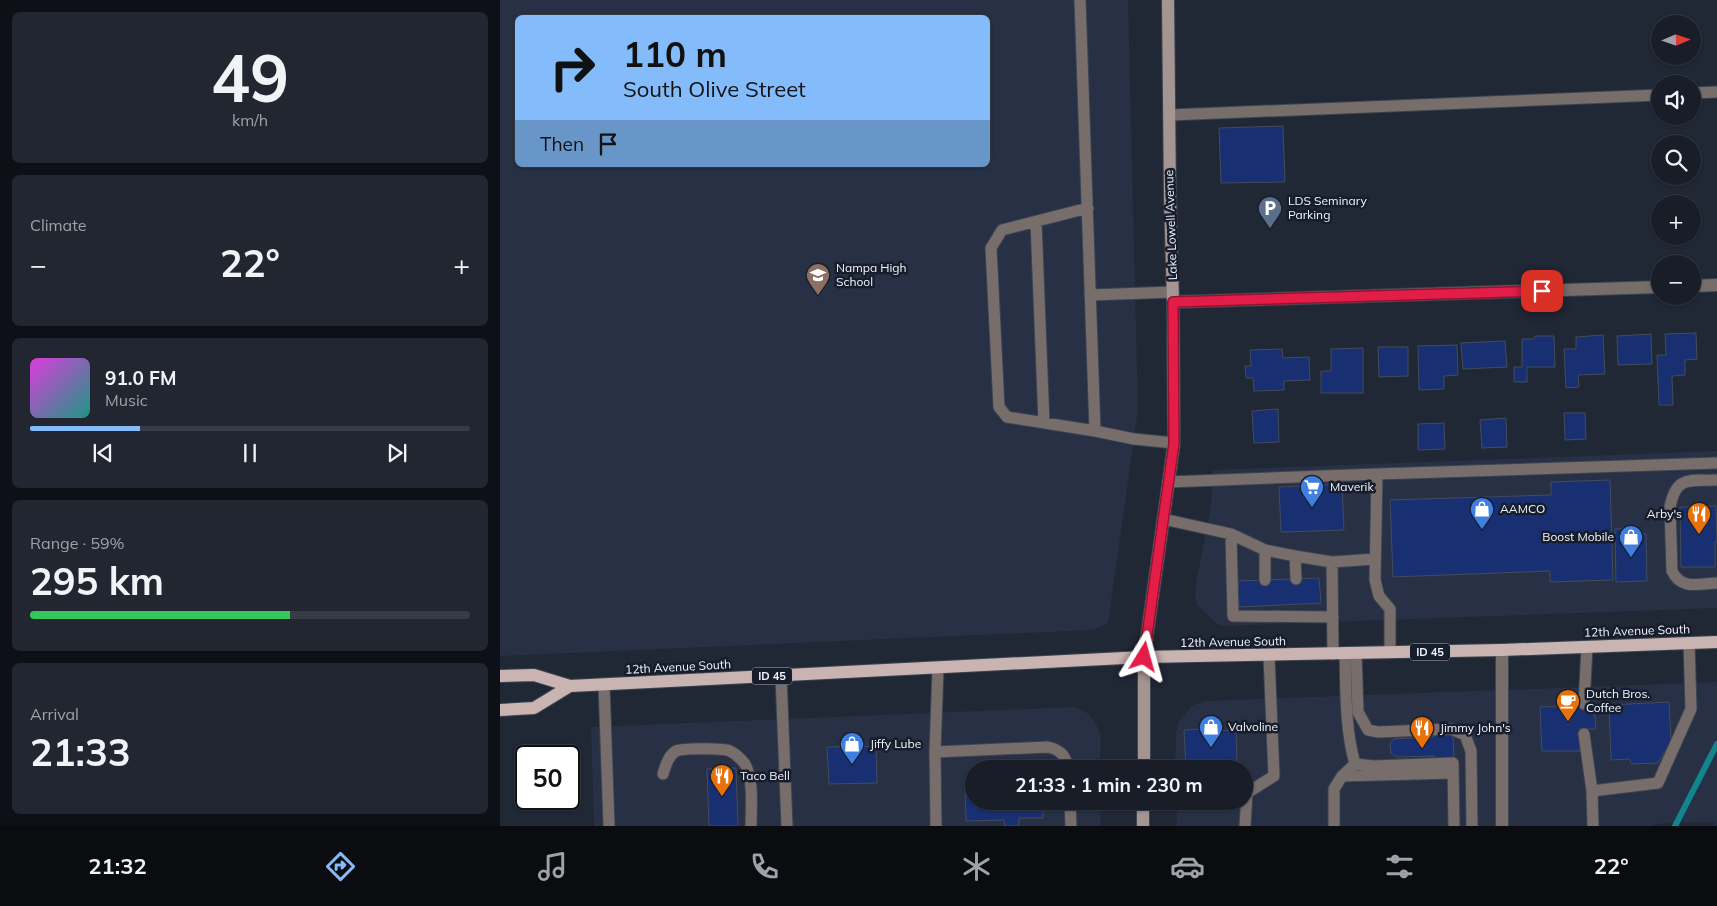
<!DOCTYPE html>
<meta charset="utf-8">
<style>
:root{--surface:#181d28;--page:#212630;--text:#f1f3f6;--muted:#9fa2a8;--line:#363b45;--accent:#84bcfb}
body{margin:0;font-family:Mulish,sans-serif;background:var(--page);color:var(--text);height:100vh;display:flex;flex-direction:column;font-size:19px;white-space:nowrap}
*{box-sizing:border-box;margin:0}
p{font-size:16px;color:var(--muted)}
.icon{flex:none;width:28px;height:28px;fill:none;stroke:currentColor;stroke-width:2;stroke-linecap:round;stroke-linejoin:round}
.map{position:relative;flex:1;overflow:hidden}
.drawer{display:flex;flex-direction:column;gap:12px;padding:12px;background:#0d1016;width:500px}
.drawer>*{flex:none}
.banner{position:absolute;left:15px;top:15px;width:475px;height:152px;border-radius:8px;box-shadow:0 1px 4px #0004,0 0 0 1px var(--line);background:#84bcfb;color:#111;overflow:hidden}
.needle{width:32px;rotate:88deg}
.fabs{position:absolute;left:1151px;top:15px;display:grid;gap:10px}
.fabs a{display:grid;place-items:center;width:50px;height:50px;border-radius:50%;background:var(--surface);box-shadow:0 1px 4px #0004,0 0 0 1px var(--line);font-size:25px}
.speed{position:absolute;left:15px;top:745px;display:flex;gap:10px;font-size:25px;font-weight:700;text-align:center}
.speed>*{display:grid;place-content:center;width:65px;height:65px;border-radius:50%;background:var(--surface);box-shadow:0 1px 4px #0004,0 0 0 1px var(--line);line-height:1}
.speed .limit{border:2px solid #111;border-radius:8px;background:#fff;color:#111}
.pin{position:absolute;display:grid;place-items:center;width:42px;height:42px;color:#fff;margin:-21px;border-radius:10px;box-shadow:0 2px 8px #0006}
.me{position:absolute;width:55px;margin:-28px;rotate:8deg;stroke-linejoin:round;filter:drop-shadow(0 0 4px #0008)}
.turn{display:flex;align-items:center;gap:18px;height:105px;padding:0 25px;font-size:22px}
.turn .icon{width:65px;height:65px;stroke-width:2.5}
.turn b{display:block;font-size:35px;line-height:42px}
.then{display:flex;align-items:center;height:48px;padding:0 25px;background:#0003;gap:10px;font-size:19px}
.big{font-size:38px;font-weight:700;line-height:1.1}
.drawer .card{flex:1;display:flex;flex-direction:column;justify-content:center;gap:8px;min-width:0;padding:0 18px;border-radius:8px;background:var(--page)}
.drawer .dial{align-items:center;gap:0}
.dial b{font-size:65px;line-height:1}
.song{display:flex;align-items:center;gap:15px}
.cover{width:60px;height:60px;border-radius:8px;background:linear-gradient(135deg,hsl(300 70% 55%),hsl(170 70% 35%))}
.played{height:5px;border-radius:2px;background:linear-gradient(90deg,var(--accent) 25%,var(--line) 25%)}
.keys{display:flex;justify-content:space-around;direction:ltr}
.heat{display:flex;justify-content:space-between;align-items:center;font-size:28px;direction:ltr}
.charge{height:8px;border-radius:4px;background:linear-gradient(90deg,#34c759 59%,var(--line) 0)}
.trip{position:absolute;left:465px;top:760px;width:288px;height:50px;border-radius:25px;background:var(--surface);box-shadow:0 1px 4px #0004,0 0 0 1px var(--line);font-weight:700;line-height:50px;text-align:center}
.dock{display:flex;height:80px;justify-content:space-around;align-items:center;background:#0a0c10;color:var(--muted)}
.dock .icon{width:35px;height:35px}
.dock .active{color:var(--accent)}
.dock b{font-size:22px;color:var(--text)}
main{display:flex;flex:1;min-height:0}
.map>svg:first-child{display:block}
</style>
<main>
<section class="drawer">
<div class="card dial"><b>49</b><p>km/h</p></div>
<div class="card"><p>Climate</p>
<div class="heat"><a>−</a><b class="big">22°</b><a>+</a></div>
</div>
<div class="card">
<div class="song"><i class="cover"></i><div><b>91.0 FM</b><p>Music</p></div></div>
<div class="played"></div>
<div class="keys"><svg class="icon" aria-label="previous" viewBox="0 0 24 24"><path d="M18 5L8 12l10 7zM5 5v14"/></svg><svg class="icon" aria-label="pause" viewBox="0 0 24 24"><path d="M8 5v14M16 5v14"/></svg><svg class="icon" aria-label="next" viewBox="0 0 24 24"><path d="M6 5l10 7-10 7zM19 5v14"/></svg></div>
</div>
<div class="card"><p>Range · 59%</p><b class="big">295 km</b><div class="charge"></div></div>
<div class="card"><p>Arrival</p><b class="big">21:33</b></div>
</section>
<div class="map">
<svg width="1217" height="826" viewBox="0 0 1217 826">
<rect width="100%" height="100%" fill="#202735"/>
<path fill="#273044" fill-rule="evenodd" d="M0,0H628L638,410L608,623L593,630L0,656ZM18,18H488V165H18Z
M1217,451V608L723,626L717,624L697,605L695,594L696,583L711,506L713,470Z
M1217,682V826H1213L1215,822L1155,824L1154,826H677L676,801H744V769H675L676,732L679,721L693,705L705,701Z
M575,707L589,714L597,726L601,735L600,769H474V801H600L601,826H94L91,727Z"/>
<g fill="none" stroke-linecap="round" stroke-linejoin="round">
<path stroke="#12858c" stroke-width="6" d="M1175,826L1217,744"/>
</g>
<path fill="#183071" stroke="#444b5b" d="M783,126L785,182L721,183L719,128Z
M1196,333L1197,359L1185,360V375L1172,376L1173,405H1159L1157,355H1166L1165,334Z
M1151,334L1152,364L1118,365L1117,336Z
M1103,335L1105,374L1078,375L1079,387L1066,388L1064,349H1076V337Z
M1035,336H1054L1055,367H1027V382H1014V367H1022V339H1034Z
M1005,341L1007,367L963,369L961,343Z
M957,345L958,375L944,376V389L919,390L918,346Z
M878,347H908V376L879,377Z
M863,348V393H821V371H831V349Z
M782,349L783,358L809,357L810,380L784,381V390L754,391L753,378H746L745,366H751L750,350Z
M778,409L779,442L754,443L752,411Z
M1064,413H1085L1086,439L1065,440Z
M1006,418L1007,447L982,448L980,420Z
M944,423L945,449L918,450V424Z
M1110,480L1113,580L1050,582V571L893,577L890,500L1051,495V482Z
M842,484L844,530L781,532L779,487Z
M1216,506L1217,542H1215V567H1181L1180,507Z
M1134,528V534H1146L1147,581L1116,582L1115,529Z
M819,578L821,603L739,607L738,581Z
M1169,702L1171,741L1158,763L1131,764L1130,759L1111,760L1109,705Z
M1079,705L1095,715L1096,729H1079L1080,751H1042L1040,707Z
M704,729V732L736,730L737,765L686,767L684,730Z
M937,732H950L953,736L954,755L951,760H938L934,756L897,757L891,753L890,744L894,739L933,737Z
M376,746L377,783L329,784L327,747Z
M236,768L238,826H209L207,769Z
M474,783V801H543V818H519V826H505L504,820L466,821L465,784Z"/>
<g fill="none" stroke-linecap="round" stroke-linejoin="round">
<g stroke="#3d4451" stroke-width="13">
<path id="lane" d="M580,0L595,431
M1192,93L1217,92
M670,115L1160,95
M588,208L502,230L491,248L499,407L507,417L595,431L634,439L674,443
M536,222L544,423
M590,295L673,292
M1217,480C1190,481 1176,475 1170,507L1172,571C1181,590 1198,584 1217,583
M668,482L877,474
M663,519L731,534L765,550L795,556L832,562L875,559
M731,534L733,616L833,617
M795,556L796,579
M832,562L833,654
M765,580V550
M890,652V609L879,596L875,580L877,474L1217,463
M856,653L858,712L868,730L878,732L951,729L965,735L971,751L972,826
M845,654C846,690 845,729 855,764
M281,676L287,826
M104,684L109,826
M1084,704L1087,647
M1084,734L1092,791L1093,826
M435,752L548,747C561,750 566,756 568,769
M163,774C166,765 168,756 176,751C183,748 223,748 230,751C236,754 241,759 245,764C254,781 251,807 251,826
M842,776L953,773
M1092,791L1158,783L1191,709L1189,643
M570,801L571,826
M436,826L435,752L438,668
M745,826L747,793L774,776L769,656
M834,826V789L842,776L855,764L874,766L953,763L954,826"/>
</g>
<g stroke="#3d4451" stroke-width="14">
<path id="street" d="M1192,286L1217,285
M673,302L1160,287
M1002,650V826"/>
</g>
<g stroke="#3d4451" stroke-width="14">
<path id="secondary" d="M644,769V657L674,443L673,302L670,195L668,0
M643,826V801"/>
</g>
<g stroke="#3d4451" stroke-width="14">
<path id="primary" d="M0,676L34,675L70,686L644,657L1002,650L1217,642
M0,710L34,708L70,686"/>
</g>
<use href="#lane" stroke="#776d6b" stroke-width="11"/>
<use href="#street" stroke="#776d6b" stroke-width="12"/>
<use href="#secondary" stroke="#a59592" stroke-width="12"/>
<use href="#primary" stroke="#c9b4b1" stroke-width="12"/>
</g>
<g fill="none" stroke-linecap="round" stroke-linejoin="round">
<g stroke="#92132f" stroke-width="12">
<path id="route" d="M644,657L674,443L673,302L1042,291"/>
</g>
<use href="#route" stroke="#e11d48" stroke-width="9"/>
</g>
<defs>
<g id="parking-pin" transform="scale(1.25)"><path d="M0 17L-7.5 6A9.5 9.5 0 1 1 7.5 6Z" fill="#5c6f8a" stroke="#171d2b"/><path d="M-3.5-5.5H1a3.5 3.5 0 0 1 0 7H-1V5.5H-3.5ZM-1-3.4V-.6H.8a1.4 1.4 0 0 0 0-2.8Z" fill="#fff"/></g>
<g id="school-pin" transform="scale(1.25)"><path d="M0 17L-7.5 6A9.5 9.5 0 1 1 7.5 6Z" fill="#8d6e63" stroke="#171d2b"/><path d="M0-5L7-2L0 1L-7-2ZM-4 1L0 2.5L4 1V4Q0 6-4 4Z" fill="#fff"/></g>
<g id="supermarket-pin" transform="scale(1.25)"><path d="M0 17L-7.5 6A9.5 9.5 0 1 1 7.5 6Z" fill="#3f7fe0" stroke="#171d2b"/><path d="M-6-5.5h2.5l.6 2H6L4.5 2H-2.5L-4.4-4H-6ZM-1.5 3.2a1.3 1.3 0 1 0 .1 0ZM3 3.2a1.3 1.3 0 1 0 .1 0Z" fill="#fff"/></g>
<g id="shop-pin" transform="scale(1.25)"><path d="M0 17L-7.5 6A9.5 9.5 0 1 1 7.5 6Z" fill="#3f7fe0" stroke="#171d2b"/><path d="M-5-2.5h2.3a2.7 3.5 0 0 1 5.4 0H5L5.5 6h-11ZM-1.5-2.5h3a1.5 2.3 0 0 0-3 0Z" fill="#fff"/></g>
<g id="restaurant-pin" transform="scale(1.25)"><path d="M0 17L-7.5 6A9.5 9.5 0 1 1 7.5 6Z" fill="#e8710a" stroke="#171d2b"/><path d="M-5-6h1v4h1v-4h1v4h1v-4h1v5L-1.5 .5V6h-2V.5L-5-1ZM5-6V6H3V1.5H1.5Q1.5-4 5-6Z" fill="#fff"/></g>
<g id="cafe-pin" transform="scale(1.25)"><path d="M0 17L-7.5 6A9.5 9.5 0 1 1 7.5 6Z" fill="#e8710a" stroke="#171d2b"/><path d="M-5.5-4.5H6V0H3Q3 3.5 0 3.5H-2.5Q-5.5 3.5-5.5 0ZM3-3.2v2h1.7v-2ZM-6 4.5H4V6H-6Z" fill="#fff"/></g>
</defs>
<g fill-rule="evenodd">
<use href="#parking-pin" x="770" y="208"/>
<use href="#school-pin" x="318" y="275"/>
<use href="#supermarket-pin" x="812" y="487"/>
<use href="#shop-pin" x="982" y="509"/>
<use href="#restaurant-pin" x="1199" y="514"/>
<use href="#shop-pin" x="1131" y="537"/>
<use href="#cafe-pin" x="1068" y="701"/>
<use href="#shop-pin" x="711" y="727"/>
<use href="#restaurant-pin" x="922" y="728"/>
<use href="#shop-pin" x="352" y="744"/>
<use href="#restaurant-pin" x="222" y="776"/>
</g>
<g text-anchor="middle" stroke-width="5" stroke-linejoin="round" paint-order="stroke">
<g fill="#171d2b" stroke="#afb4bf" stroke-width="1">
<rect x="910" y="643.5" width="40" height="17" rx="4"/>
<rect x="252" y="667.5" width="40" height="17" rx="4"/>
</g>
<g font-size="11" font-weight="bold" fill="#f0f5ff">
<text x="930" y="656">ID 45</text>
<text x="272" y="680">ID 45</text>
</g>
<g font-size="12" fill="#f0f5ff" stroke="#171d2b" text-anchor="start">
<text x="788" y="205">LDS Seminary<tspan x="788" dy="14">Parking</tspan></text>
<text x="336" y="272">Nampa High<tspan x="336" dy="14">School</tspan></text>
<text x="830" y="491">Maverik</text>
<text x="1000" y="513">AAMCO</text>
<text x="1182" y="518" text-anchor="end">Arby's</text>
<text x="1114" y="541" text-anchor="end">Boost Mobile</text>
<text x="1086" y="698">Dutch Bros.<tspan x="1086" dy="14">Coffee</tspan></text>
<text x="728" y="731">Valvoline</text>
<text x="940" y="732">Jimmy John's</text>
<text x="370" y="748">Jiffy Lube</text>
<text x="240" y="780">Taco Bell</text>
</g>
<g font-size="12" fill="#f0f5ff" stroke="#171d2b">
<text transform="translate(671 225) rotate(-92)" y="4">Lake Lowell Avenue</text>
<text transform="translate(1137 631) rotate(-2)" y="4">12th Avenue South</text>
<text transform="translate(733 642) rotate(-1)" y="4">12th Avenue South</text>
<text transform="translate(178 667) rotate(-3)" y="4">12th Avenue South</text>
</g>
</g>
</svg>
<div class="fabs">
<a><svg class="needle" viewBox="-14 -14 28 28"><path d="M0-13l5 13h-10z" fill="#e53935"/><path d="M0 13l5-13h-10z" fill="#9fa2a8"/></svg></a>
<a><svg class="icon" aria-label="sound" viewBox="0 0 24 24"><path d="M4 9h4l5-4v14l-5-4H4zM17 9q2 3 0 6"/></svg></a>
<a><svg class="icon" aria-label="search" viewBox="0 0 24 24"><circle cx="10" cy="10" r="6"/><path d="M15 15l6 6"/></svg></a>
<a>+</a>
<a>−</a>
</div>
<div class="speed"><div class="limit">50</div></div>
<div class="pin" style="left:1042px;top:291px;background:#d93025"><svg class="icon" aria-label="arrive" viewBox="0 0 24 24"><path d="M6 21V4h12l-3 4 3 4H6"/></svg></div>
<svg class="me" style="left:644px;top:657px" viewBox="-20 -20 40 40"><path d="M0-17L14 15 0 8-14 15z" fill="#e11d48" stroke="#fff" stroke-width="4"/></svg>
<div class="trip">21:33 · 1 min · 230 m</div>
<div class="banner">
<div class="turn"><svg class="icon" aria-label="right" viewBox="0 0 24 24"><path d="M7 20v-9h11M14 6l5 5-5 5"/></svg><div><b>110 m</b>South Olive Street</div></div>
<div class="then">Then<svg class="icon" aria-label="arrive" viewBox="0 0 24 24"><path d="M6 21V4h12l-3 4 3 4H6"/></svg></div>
</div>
</div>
</main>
<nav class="dock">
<b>21:32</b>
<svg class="icon active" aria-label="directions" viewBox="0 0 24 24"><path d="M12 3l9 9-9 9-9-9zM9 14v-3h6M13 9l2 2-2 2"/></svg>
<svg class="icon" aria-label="music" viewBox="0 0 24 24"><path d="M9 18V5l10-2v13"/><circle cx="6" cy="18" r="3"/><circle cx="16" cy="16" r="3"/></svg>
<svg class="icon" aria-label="phone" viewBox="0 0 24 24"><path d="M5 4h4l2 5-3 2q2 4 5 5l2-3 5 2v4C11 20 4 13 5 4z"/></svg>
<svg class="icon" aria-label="climate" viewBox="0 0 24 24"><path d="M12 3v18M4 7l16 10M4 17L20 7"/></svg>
<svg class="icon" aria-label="car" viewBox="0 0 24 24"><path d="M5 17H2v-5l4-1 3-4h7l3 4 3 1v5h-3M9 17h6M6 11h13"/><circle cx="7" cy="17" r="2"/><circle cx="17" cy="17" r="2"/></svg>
<svg class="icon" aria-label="filters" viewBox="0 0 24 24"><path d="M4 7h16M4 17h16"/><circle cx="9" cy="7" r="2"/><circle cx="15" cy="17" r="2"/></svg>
<b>22°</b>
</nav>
